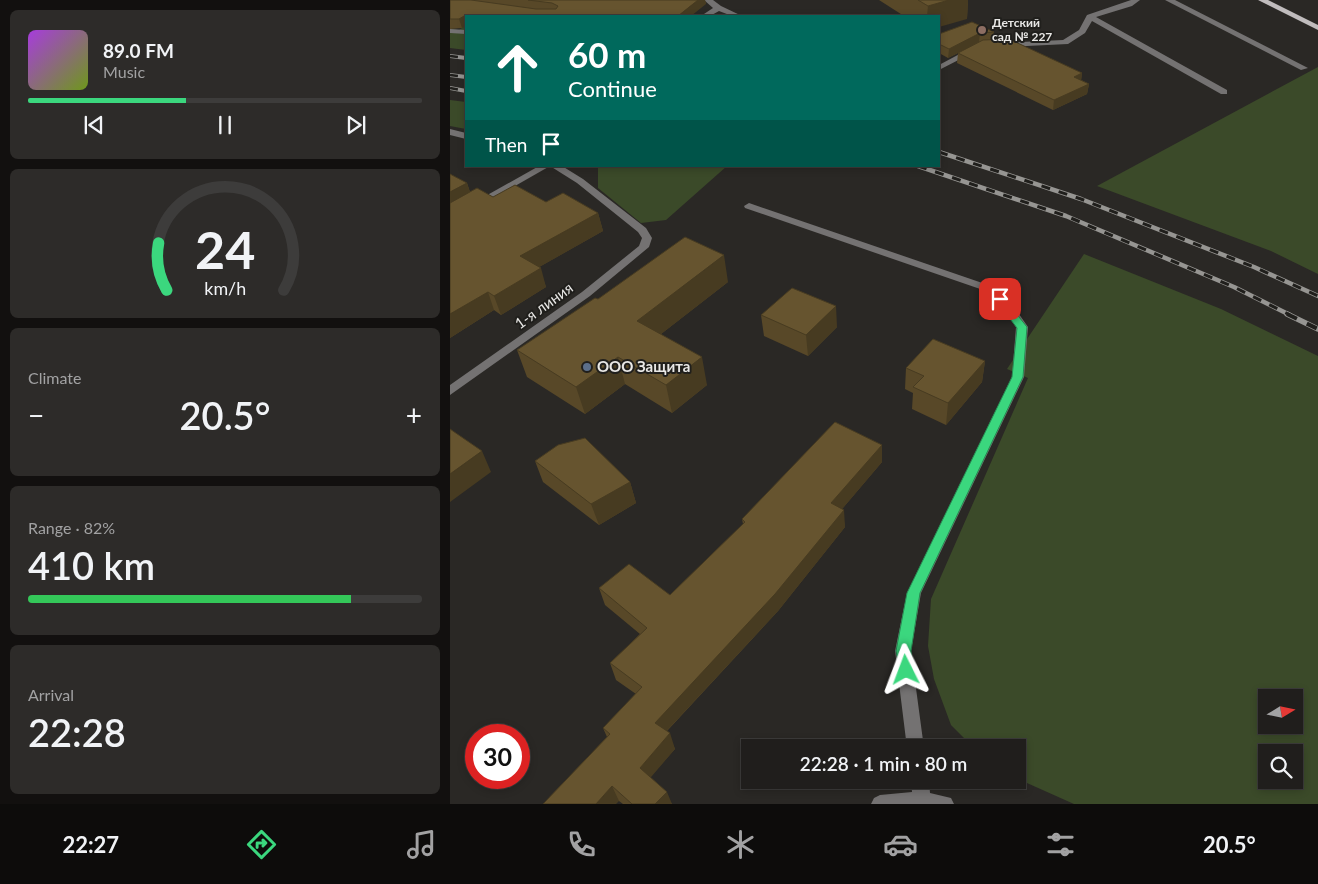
<!DOCTYPE html>
<meta charset="utf-8">
<style>
:root{--surface:#201e1c;--page:#2d2b29;--text:#f1f3f6;--muted:#a2a2a3;--line:#3d3c3b;--accent:#3bd77e}
body{margin:0;font-family:Lato,sans-serif;background:var(--page);color:var(--text);height:100vh;display:flex;flex-direction:column;font-size:19px;white-space:nowrap}
*{box-sizing:border-box;margin:0}
p{font-size:16px;color:var(--muted)}
.icon{flex:none;width:28px;height:28px;fill:none;stroke:currentColor;stroke-width:2;stroke-linecap:round;stroke-linejoin:round}
.map{position:relative;flex:1;overflow:hidden}
.drawer{display:flex;flex-direction:column;gap:10px;padding:10px;background:#12100f;width:450px}
.drawer>*{flex:none}
.banner{position:absolute;left:15px;top:15px;width:475px;height:152px;border-radius:0px;box-shadow:0 2px 8px #0003,0 0 0 1px var(--line);background:#00695c;color:#fff;overflow:hidden}
.needle{width:32px;rotate:80deg}
.buttons{position:absolute;left:808px;top:689px;display:grid;gap:10px}
.buttons a{display:grid;place-items:center;width:45px;height:45px;border-radius:0px;background:var(--surface);box-shadow:0 2px 8px #0003,0 0 0 1px var(--line);font-size:25px}
.speed{position:absolute;left:15px;top:724px;display:flex;gap:10px;font-size:25px;font-weight:700;text-align:center}
.speed>*{display:grid;place-content:center;width:65px;height:65px;border-radius:50%;background:var(--surface);box-shadow:0 2px 8px #0003,0 0 0 1px var(--line);line-height:1}
.speed .limit{border:8px solid #d22;background:#fff;color:#111}
.pin{position:absolute;display:grid;place-items:center;width:42px;height:42px;color:#fff;margin:-21px;border-radius:10px;box-shadow:0 2px 8px #0006}
.me{position:absolute;width:55px;margin:-28px;rotate:357deg;stroke-linejoin:round;filter:drop-shadow(0 0 4px #0008)}
.turn{display:flex;align-items:center;gap:18px;height:105px;padding:0 20px;font-size:22px}
.turn .icon{width:65px;height:65px;stroke-width:2.5}
.turn b{display:block;font-size:35px;line-height:42px}
.then{display:flex;align-items:center;height:48px;padding:0 20px;background:#0003;gap:10px;font-size:19px}
.big{font-size:38px;font-weight:600;line-height:1.1}
.drawer .card{flex:1;display:flex;flex-direction:column;justify-content:center;gap:8px;min-width:0;padding:0 18px;border-radius:8px;background:var(--page)}
.drawer .dial{align-items:center;gap:0}
.dial svg{height:130px;overflow:visible;fill:none;stroke:var(--line);stroke-width:7;stroke-linecap:round;text-anchor:middle}
.dial text{fill:var(--text);stroke:none}
.song{display:flex;align-items:center;gap:15px}
.cover{width:60px;height:60px;border-radius:8px;background:linear-gradient(135deg,hsl(280 70% 55%),hsl(80 70% 35%))}
.played{height:5px;border-radius:2px;background:linear-gradient(90deg,var(--accent) 40%,var(--line) 40%)}
.keys{display:flex;justify-content:space-around;direction:ltr}
.heat{display:flex;justify-content:space-between;align-items:center;font-size:28px;direction:ltr}
.charge{height:8px;border-radius:4px;background:linear-gradient(90deg,#34c759 82%,var(--line) 0)}
.trip{position:absolute;left:291px;top:739px;width:285px;height:50px;border-radius:0px;background:var(--surface);box-shadow:0 2px 8px #0003,0 0 0 1px var(--line);font-weight:600;line-height:50px;text-align:center}
.tabs{display:flex;height:80px;justify-content:space-around;align-items:center;background:#0d0c0b;color:var(--muted)}
.tabs .icon{width:35px;height:35px}
.tabs .current{color:var(--accent)}
.tabs b{font-size:22px;color:var(--text)}
main{display:flex;flex:1;min-height:0}
.map>svg:first-child{display:block}
</style>
<main>
<section class="drawer">
<div class="card">
<div class="song"><i class="cover"></i><div><b>89.0 FM</b><p>Music</p></div></div>
<div class="played"></div>
<div class="keys"><svg class="icon" aria-label="previous" viewBox="0 0 24 24"><path d="M18 5L8 12l10 7zM5 5v14"/></svg><svg class="icon" aria-label="pause" viewBox="0 0 24 24"><path d="M8 5v14M16 5v14"/></svg><svg class="icon" aria-label="next" viewBox="0 0 24 24"><path d="M6 5l10 7-10 7zM19 5v14"/></svg></div>
</div>
<div class="card dial"><svg viewBox="0 0 100 80">
<path d="M14 69A42 42 0 1 1 86 69"/>
<path d="M14 69A42 42 0 0 1 9 40" stroke="#3bd77e"/>
<text x="50" y="56" font-size="32" font-weight="700">24</text>
<text x="50" y="72" font-size="11">km/h</text>
</svg></div>
<div class="card"><p>Climate</p>
<div class="heat"><a>−</a><b class="big">20.5°</b><a>+</a></div>
</div>
<div class="card"><p>Range · 82%</p><b class="big">410 km</b><div class="charge"></div></div>
<div class="card"><p>Arrival</p><b class="big">22:28</b></div>
</section>
<div class="map">
<svg width="868" height="804" viewBox="0 0 868 804">
<rect width="100%" height="100%" fill="#2a2825"/>
<path fill="#3b4a29" fill-rule="evenodd" d="M16,25V50L0,48V29L9,30Z
M868,67V274L821,251L647,186Z
M0,100L16,102V129L0,126Z
M148,166H277L216,220L191,223L148,188Z
M634,254L771,309L868,356V804H624L568,779V748L523,747L501,725L484,679L478,646L481,599L578,378L557,369ZM816,698H844V725H816ZM816,752H844V780H816Z"/>
<g fill="none" stroke-linecap="round" stroke-linejoin="round">
<path fill="#747272" fill-rule="evenodd" d="M254,0H263L271,6L292,16H282L269,11L260,16H251L263,8Z
M681,0H690L682,6L646,17L777,90V94H771L642,21L635,33L618,44L553,47L549,45L553,43L613,40L629,30L637,15Z
M715,0H725L858,68L851,70Z
M0,29L16,30V34L0,33Z
M519,49L526,51L489,70V65Z
M0,129L16,133V139L0,135Z
M89,166H112L133,179L196,228L202,238L199,247L140,296L0,395V385L132,292L189,246L192,238L188,232L127,183L100,166L0,223V216Z
M299,203L544,287L564,307L578,327L574,377L471,593L461,651L474,748H457L445,651L457,593L562,377L566,327L556,313L536,291L295,208L294,206Z
M461,780H479L480,793L501,798L504,804H421L424,798L430,795L462,792Z"/>
<path fill="#c0bcbd" fill-rule="evenodd" d="M808,0H818L868,25V30Z"/>
<g stroke="#969592" stroke-width="4">
<path id="rail-far2" d="M0,56L16,58
M0,75L16,77
M0,88L16,91"/>
</g>
<g stroke="#969592" stroke-width="4.5">
<path id="rail-far1" d="M489,152L631,199L804,267L868,296
M468,166L616,216L784,287L840,315"/>
</g>
<g stroke="#969592" stroke-width="5.5">
<path id="rail" d="M837,314L868,329"/>
</g>
<use href="#rail-far2" stroke="#201f1c" stroke-width="2.5" stroke-dasharray="8" stroke-linecap="butt"/>
<use href="#rail-far1" stroke="#201f1c" stroke-width="3" stroke-dasharray="9" stroke-linecap="butt"/>
<use href="#rail" stroke="#201f1c" stroke-width="4" stroke-dasharray="11" stroke-linecap="butt"/>
</g>
<path fill="#584828" d="M0,0H255L256,4L16,16V25L12,28L0,29Z
M429,0H518L517,19L489,16H454Z
M544,32L543,40L632,73L631,80L639,84L637,94L603,110L507,63L508,53L498,58L489,53V34Z
M17,183L20,192L43,197L96,202L148,213L153,231L89,267L96,287L51,315L44,310L0,338Z
M278,282L211,334L257,385L222,413L175,384L135,414L77,377L67,350L148,299Z
M311,315L387,327L358,356L314,336Z
M535,361L532,382L496,425L462,409L463,393L455,389L456,368Z
M432,445V462L392,509L395,527L328,611L217,731L225,749L200,777L222,804H173L169,801L93,804L157,737L153,728L186,694L166,680L160,663L190,634L155,605L149,588L220,595L293,524L292,519Z
M85,461L180,482L186,503L149,525L93,482Z"/>
<path fill="#473b21" d="M248,0H255L256,4L241,16H228Z
M499,0H518L517,19L489,27V16H477L478,6Z
M14,16L16,25L12,28L9,19Z
M530,33L529,42L498,58L499,49Z
M632,73L631,82L624,77Z
M639,84L637,94L603,110L604,100Z
M17,183L23,201L0,214V192Z
M148,213L153,231L77,274L70,256Z
M274,255L278,282L193,348L187,321Z
M91,268L96,287L51,315L44,296Z
M38,292L44,310L0,338V314Z
M386,306L387,327L358,356L356,335Z
M168,357L175,384L135,414L126,387Z
M252,357L257,385L222,413L216,385Z
M535,361L532,382L496,425L498,403Z
M432,445V462L382,521L381,503Z
M32,451L41,472L0,502V474Z
M180,482L186,503L149,525L141,504Z
M394,510L395,527L328,611L210,738L205,723Z
M220,733L225,749L196,783L190,768Z
M162,786L169,801L166,804H146Z
M217,792L222,804H205Z"/>
<path fill="#66542f" stroke="#473b21" d="M0,0H21L86,9H106L108,6L102,3L78,0H248L228,16H14L9,19H0Z
M468,0H499L478,6Z
M522,22L544,32L530,33L499,49L489,44V34Z
M559,39L632,73L624,77L639,84L604,100L508,53L533,40Z
M0,174L17,183L0,192Z
M65,185L96,202L113,193L148,213L70,256L91,268L44,296L38,292L0,314V203L27,188L43,197Z
M235,237L274,255L187,321L252,357L216,385L168,357L126,387L67,350L145,298L148,299Z
M342,288L386,306L356,335L311,315Z
M483,339L535,361L498,403L463,387L474,376L456,368Z
M385,422L432,445L381,503L394,510L325,594L205,723L220,733L190,768L217,792L205,804H182L162,786L146,804H93L160,734L153,728L192,687L160,663L197,628L149,588L179,564L220,595L295,522L292,519Z
M0,429L32,451L0,474Z
M135,438L180,482L141,504L85,461L108,445Z"/>
<path fill="#3bd77e" stroke="#268c52" d="M550,296L553,297L577,327L573,377L470,593L461,651L463,670L461,675L456,677L451,675L446,651L457,593L562,377L567,328L545,299Z"/>
<circle fill="#8d6e63" stroke="#201f1c" stroke-width="2" cx="532" cy="30" r="5"/>
<circle fill="#5c6f8a" stroke="#201f1c" stroke-width="2" cx="137" cy="367" r="5"/>
<g text-anchor="middle" stroke-width="4" stroke-linejoin="round" paint-order="stroke">
<g font-size="12" font-weight="bold" fill="#e9e8e6" stroke="#201f1c" text-anchor="start">
<text x="542" y="27">Детский<tspan x="542" dy="14">сад № 227</tspan></text>
</g>
<g font-size="15" fill="#e9e8e6" stroke="#201f1c">
<text transform="translate(94 306) rotate(-36)" y="5">1-я линия</text>
</g>
<g font-size="15" font-weight="bold" fill="#e9e8e6" stroke="#201f1c" text-anchor="start">
<text x="147" y="372">ООО Защита</text>
</g>
</g>
</svg>
<div class="buttons">
<a><svg class="needle" viewBox="-14 -14 28 28"><path d="M0-13l5 13h-10z" fill="#e53935"/><path d="M0 13l5-13h-10z" fill="#a2a2a3"/></svg></a>
<a><svg class="icon" aria-label="search" viewBox="0 0 24 24"><circle cx="10" cy="10" r="6"/><path d="M15 15l6 6"/></svg></a>
</div>
<div class="speed"><div class="limit">30</div></div>
<div class="pin" style="left:550px;top:299px;background:#d93025"><svg class="icon" aria-label="arrive" viewBox="0 0 24 24"><path d="M6 21V4h12l-3 4 3 4H6"/></svg></div>
<svg class="me" style="left:456px;top:670px" viewBox="-20 -20 40 40"><path d="M0-17L14 15 0 8-14 15z" fill="#3bd77e" stroke="#fff" stroke-width="4"/></svg>
<div class="trip">22:28 · 1 min · 80 m</div>
<div class="banner">
<div class="turn"><svg class="icon" aria-label="ahead" viewBox="0 0 24 24"><path d="M12 20V5M6 11l6-6 6 6"/></svg><div><b>60 m</b>Continue</div></div>
<div class="then">Then<svg class="icon" aria-label="arrive" viewBox="0 0 24 24"><path d="M6 21V4h12l-3 4 3 4H6"/></svg></div>
</div>
</div>
</main>
<nav class="tabs">
<b>22:27</b>
<svg class="icon current" aria-label="directions" viewBox="0 0 24 24"><path d="M12 3l9 9-9 9-9-9zM9 14v-3h6M13 9l2 2-2 2"/></svg>
<svg class="icon" aria-label="music" viewBox="0 0 24 24"><path d="M9 18V5l10-2v13"/><circle cx="6" cy="18" r="3"/><circle cx="16" cy="16" r="3"/></svg>
<svg class="icon" aria-label="phone" viewBox="0 0 24 24"><path d="M5 4h4l2 5-3 2q2 4 5 5l2-3 5 2v4C11 20 4 13 5 4z"/></svg>
<svg class="icon" aria-label="climate" viewBox="0 0 24 24"><path d="M12 3v18M4 7l16 10M4 17L20 7"/></svg>
<svg class="icon" aria-label="car" viewBox="0 0 24 24"><path d="M5 17H2v-5l4-1 3-4h7l3 4 3 1v5h-3M9 17h6M6 11h13"/><circle cx="7" cy="17" r="2"/><circle cx="17" cy="17" r="2"/></svg>
<svg class="icon" aria-label="filters" viewBox="0 0 24 24"><path d="M4 7h16M4 17h16"/><circle cx="9" cy="7" r="2"/><circle cx="15" cy="17" r="2"/></svg>
<b>20.5°</b>
</nav>
